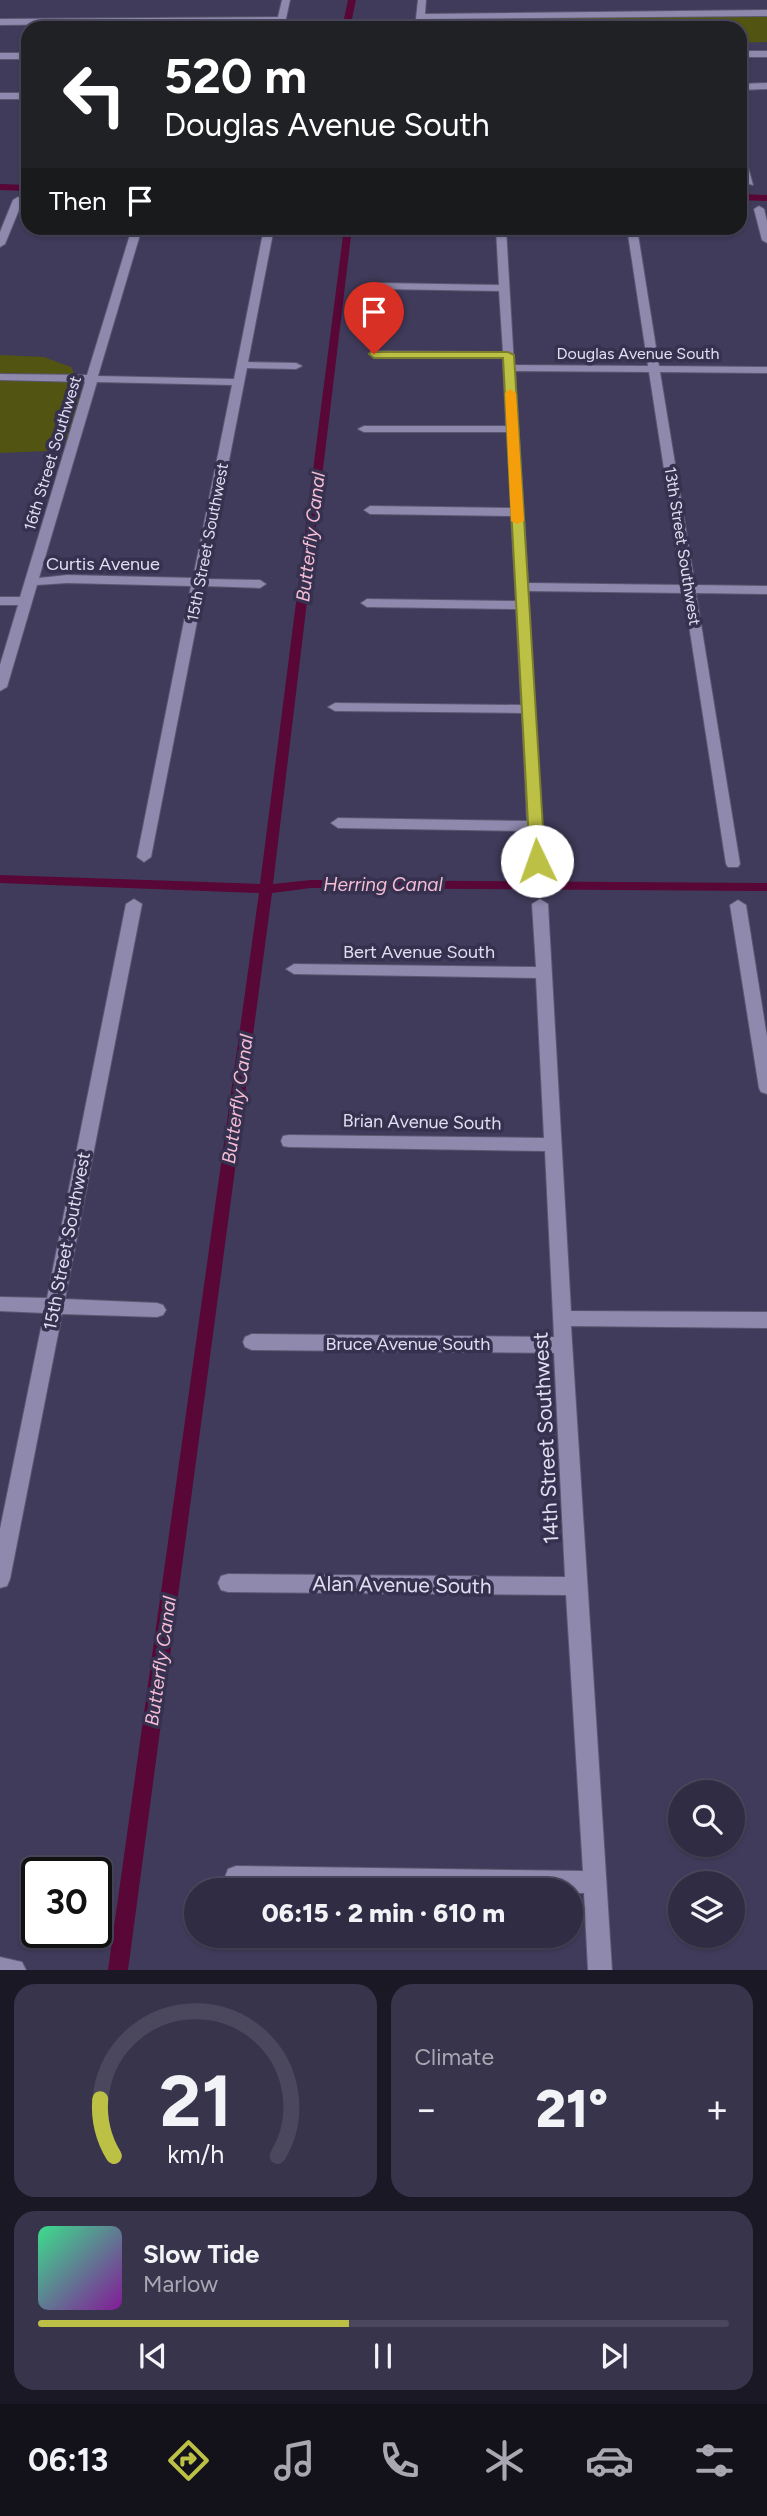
<!DOCTYPE html>
<meta charset="utf-8">
<style>
:root{--surface:#302c44;--page:#38344b;--text:#f1f3f6;--muted:#a8a7b2;--line:#4b485d;--accent:#bcc044}
body{margin:0;font-family:Figtree,sans-serif;background:var(--page);color:var(--text);height:100vh;display:flex;flex-direction:column;font-size:26px;white-space:nowrap}
*{box-sizing:border-box;margin:0}
p{font-size:23px;color:var(--muted)}
.icon{flex:none;width:38px;height:38px;fill:none;stroke:currentColor;stroke-width:2;stroke-linecap:round;stroke-linejoin:round}
.map{position:relative;height:1970px;overflow:hidden}
.side{display:flex;flex-direction:column;gap:14px;padding:14px;background:#1a1825;flex:1}
.side>*{flex:none}
.guide{position:absolute;left:21px;top:21px;width:726px;height:214px;border-radius:21px;box-shadow:0 2px 5px #0004,0 0 0 2px var(--line);background:#202124;color:#fff;overflow:hidden}
.buttons{position:absolute;left:668px;top:1780px;display:grid;gap:14px}
.buttons a{display:grid;place-items:center;width:77px;height:77px;border-radius:50%;background:var(--surface);box-shadow:0 2px 5px #0004,0 0 0 2px var(--line);font-size:35px}
.speed{position:absolute;left:21px;top:1857px;display:flex;gap:14px;font-size:35px;font-weight:700;text-align:center}
.speed>*{display:grid;place-content:center;width:91px;height:91px;border-radius:50%;background:var(--surface);box-shadow:0 2px 5px #0004,0 0 0 2px var(--line);line-height:1}
.speed .limit{border:4px solid #111;border-radius:10px;background:#fff;color:#111}
.pin{position:absolute;display:grid;place-items:center;width:60px;height:60px;color:#fff;margin:-72px -30px;border-radius:50% 50% 50% 0;rotate:-45deg;box-shadow:0 0 7px #0007}
.pin .icon{rotate:45deg}
.me{position:absolute;width:77px;margin:-38px;rotate:357deg;stroke-linejoin:round;filter:drop-shadow(0 0 5px #0008)}
.turn{display:flex;align-items:center;gap:24px;height:147px;padding:0 28px;font-size:32px}
.turn .icon{width:91px;height:91px;stroke-width:2.5}
.turn b{display:block;font-size:49px;line-height:60px}
.then{display:flex;align-items:center;height:66px;padding:0 28px;background:#0003;gap:14px;font-size:26px}
.big{font-size:52px;font-weight:800;line-height:1.1}
.side .card{flex:1;display:flex;flex-direction:column;justify-content:center;gap:10px;min-width:0;padding:0 24px;border-radius:21px;background:var(--page)}
.side .dial{align-items:center;gap:0}
.dial svg{height:182px;overflow:visible;fill:none;stroke:var(--line);stroke-width:7;stroke-linecap:round;text-anchor:middle}
.dial text{fill:var(--text);stroke:none}
.song{display:flex;align-items:center;gap:21px}
.cover{width:84px;height:84px;border-radius:10px;background:linear-gradient(135deg,hsl(150 70% 55%),hsl(290 70% 35%))}
.played{height:7px;border-radius:4px;background:linear-gradient(90deg,var(--accent) 45%,var(--line) 45%)}
.keys{display:flex;justify-content:space-around;direction:ltr}
.heat{display:flex;justify-content:space-between;align-items:center;font-size:38px;direction:ltr}
.side .tiles{flex:1;display:grid;gap:14px;grid-template-columns:1fr 1fr}
.card:last-child{grid-column:span 2}
.trip{position:absolute;left:184px;top:1878px;width:399px;height:70px;border-radius:35px;background:var(--surface);box-shadow:0 2px 5px #0004,0 0 0 2px var(--line);font-weight:800;line-height:70px;text-align:center}
.dock{display:flex;height:112px;justify-content:space-around;align-items:center;background:#13121b;color:var(--muted)}
.dock .icon{width:49px;height:49px}
.dock .on{color:var(--accent)}
.dock b{font-size:32px;color:var(--text)}
.map>svg:first-child{display:block}
</style>
<div class="map">
<svg width="767" height="1970" viewBox="0 0 767 1970">
<rect width="100%" height="100%" fill="#403b5a"/>
<path fill="#525412" d="M767,14V42L740,43V28H427L428,18Z
M0,355L44,357L71,367C86,391 76,415 69,440L46,451L0,453Z"/>
<g fill="none" stroke-linecap="round" stroke-linejoin="round">
<path fill="#580737" fill-rule="evenodd" d="M348,0H356L350,28H342Z
M0,184L28,185V191L0,190Z
M740,194L767,195V201L740,200Z
M344,228H352L273,884L311,880L767,883V891L311,888L272,893L128,1970H108L259,893L0,883V875L260,884Z"/>
<g stroke="#5b5770" stroke-width="2">
<path id="minor" d="M282,0H290L284,28H276L277,22L0,25V19L278,17Z
M418,0H426L425,14L767,10V16L424,19L423,28H415Z
M767,83V89L740,90V84Z
M0,93H28V99H0Z
M740,153L745,156L753,185L745,183L740,170Z
M28,165V182H22L23,168Z
M18,197L23,200L5,244L0,247V232L13,200Z
M759,206L764,209L767,221V243L762,240L754,209Z
M132,228H142L98,376L234,379L264,228H274L248,362L296,363L302,366L296,369L247,368L206,579L260,580L266,584L260,588L204,586L151,857L144,862L137,857L191,586L67,583L37,585L7,687L0,691V665L18,605H0V597H20L85,382L0,380V374L87,375ZM97,382L232,385L193,578L67,575L39,578Z
M496,228H506L514,365L648,366L627,228H637L659,366L767,367V373L660,372L695,585L767,586V594L696,593L740,864L738,867H728L726,864L684,593L528,591L544,861L542,864L537,866L530,861L528,831L338,828L331,823L338,818L527,821L522,713L335,711L328,707L335,703L521,705L516,609L367,607L361,603L367,599L516,601L511,516L370,514L364,510L370,506L511,508L507,432H364L358,429L364,426H506L503,358L375,357L370,354L375,351L503,352L499,291L380,289L375,286L380,283L499,285ZM515,371L649,372L682,585L528,583Z
M134,899L142,904L65,1299L157,1303L163,1305L166,1310L163,1315L157,1317L62,1314L10,1579L7,1586L0,1588V1529L44,1313L0,1311V1297L47,1298L126,904Z
M540,899L548,904L571,1311L767,1312V1328L571,1326L612,1970H588L584,1893H570V1890L236,1888L228,1885L225,1877L228,1869L236,1866L583,1871L566,1595L228,1592L221,1590L218,1583L221,1576L228,1574L565,1577L554,1353L252,1350L245,1347L243,1342L245,1337L252,1334L554,1337L545,1151L289,1147L283,1146L281,1141L283,1136L289,1135L544,1138L536,978L294,974L286,969L294,964L536,967L532,904Z
M738,900L746,905L767,1037V1094L761,1092L759,1088L730,905Z
M0,1957L22,1962L26,1970H0Z"/>
</g>
<g stroke="#5b5770" stroke-width="2">
<path id="secondary" d="M740,51H767V57H740Z
M0,53H28V59H0Z"/>
</g>
<use href="#minor" fill="#8e89ad" fill-rule="evenodd"/>
<use href="#secondary" fill="#8e89ad" fill-rule="evenodd"/>
</g>
<path fill="#bcc044" stroke="#7a7d2c" stroke-width="2" d="M371,352H508L514,355L545,861L542,865H532L530,861L503,358H374L369,354Z"/>
<path fill="#f59e0b" d="M510,389L516,393L524,521L517,524L511,521L505,393Z"/>
<g text-anchor="middle" stroke-width="7" stroke-linejoin="round" paint-order="stroke">
<g font-size="16" fill="#e1def2" stroke="#36314f">
<text x="638" y="359">Douglas Avenue South</text>
<text transform="translate(52 453) rotate(-73)" y="6">16th Street Southwest</text>
<text transform="translate(207 542) rotate(-79)" y="6">15th Street Southwest</text>
<text transform="translate(683 546) rotate(81)" y="6">13th Street Southwest</text>
</g>
<g font-size="18" fill="#e1def2" stroke="#36314f">
<text x="103" y="570">Curtis Avenue</text>
<text x="419" y="958">Bert Avenue South</text>
<text transform="translate(422 1122) rotate(1)" y="6">Brian Avenue South</text>
<text transform="translate(67 1241) rotate(-79)" y="6">15th Street Southwest</text>
<text x="408" y="1350">Bruce Avenue South</text>
</g>
<g font-size="19" font-style="italic" fill="#f6bdd5" stroke="#36314f">
<text transform="translate(310 537) rotate(-83)" y="7">Butterfly Canal</text>
<text x="383" y="891">Herring Canal</text>
<text transform="translate(237 1099) rotate(-82)" y="7">Butterfly Canal</text>
<text transform="translate(160 1661) rotate(-82)" y="7">Butterfly Canal</text>
</g>
<g font-size="21" fill="#e1def2" stroke="#36314f">
<text transform="translate(546 1438) rotate(-93)" y="7">14th Street Southwest</text>
<text transform="translate(402 1585) rotate(1)" y="7">Alan Avenue South</text>
</g>
</g>
</svg>
<div class="buttons">
<a><svg class="icon" aria-label="search" viewBox="0 0 24 24"><circle cx="10" cy="10" r="6"/><path d="M15 15l6 6"/></svg></a>
<a><svg class="icon" aria-label="layers" viewBox="0 0 24 24"><path d="M12 4l9 5-9 5-9-5zM3 14l9 5 9-5"/></svg></a>
</div>
<div class="speed"><div class="limit">30</div></div>
<div class="pin" style="left:374px;top:354px;background:#d93025"><svg class="icon" aria-label="arrive" viewBox="0 0 24 24"><path d="M6 21V4h12l-3 4 3 4H6"/></svg></div>
<svg class="me" style="left:537px;top:861px" viewBox="-20 -20 40 40"><circle r="19" fill="#fff"/><path d="M0-13L10 11 0 6-10 11z" fill="#bcc044"/></svg>
<div class="trip">06:15 · 2 min · 610 m</div>
<div class="guide">
<div class="turn"><svg class="icon" aria-label="left" viewBox="0 0 24 24"><path d="M17 20v-9H6M10 6l-5 5 5 5"/></svg><div><b>520 m</b>Douglas Avenue South</div></div>
<div class="then">Then<svg class="icon" aria-label="arrive" viewBox="0 0 24 24"><path d="M6 21V4h12l-3 4 3 4H6"/></svg></div>
</div>
</div>
<section class="side">
<div class="tiles">
<div class="card dial"><svg viewBox="0 0 100 80">
<path d="M14 69A42 42 0 1 1 86 69"/>
<path d="M14 69A42 42 0 0 1 8 44" stroke="#bcc044"/>
<text x="50" y="56" font-size="32" font-weight="700">21</text>
<text x="50" y="72" font-size="11">km/h</text>
</svg></div>
<div class="card"><p>Climate</p>
<div class="heat"><a>−</a><b class="big">21°</b><a>+</a></div>
</div>
<div class="card">
<div class="song"><i class="cover"></i><div><b>Slow Tide</b><p>Marlow</p></div></div>
<div class="played"></div>
<div class="keys"><svg class="icon" aria-label="previous" viewBox="0 0 24 24"><path d="M18 5L8 12l10 7zM5 5v14"/></svg><svg class="icon" aria-label="pause" viewBox="0 0 24 24"><path d="M8 5v14M16 5v14"/></svg><svg class="icon" aria-label="next" viewBox="0 0 24 24"><path d="M6 5l10 7-10 7zM19 5v14"/></svg></div>
</div>
</div>
</section>
<nav class="dock">
<b>06:13</b>
<svg class="icon on" aria-label="directions" viewBox="0 0 24 24"><path d="M12 3l9 9-9 9-9-9zM9 14v-3h6M13 9l2 2-2 2"/></svg>
<svg class="icon" aria-label="music" viewBox="0 0 24 24"><path d="M9 18V5l10-2v13"/><circle cx="6" cy="18" r="3"/><circle cx="16" cy="16" r="3"/></svg>
<svg class="icon" aria-label="phone" viewBox="0 0 24 24"><path d="M5 4h4l2 5-3 2q2 4 5 5l2-3 5 2v4C11 20 4 13 5 4z"/></svg>
<svg class="icon" aria-label="climate" viewBox="0 0 24 24"><path d="M12 3v18M4 7l16 10M4 17L20 7"/></svg>
<svg class="icon" aria-label="car" viewBox="0 0 24 24"><path d="M5 17H2v-5l4-1 3-4h7l3 4 3 1v5h-3M9 17h6M6 11h13"/><circle cx="7" cy="17" r="2"/><circle cx="17" cy="17" r="2"/></svg>
<svg class="icon" aria-label="filters" viewBox="0 0 24 24"><path d="M4 7h16M4 17h16"/><circle cx="9" cy="7" r="2"/><circle cx="15" cy="17" r="2"/></svg>
</nav>
